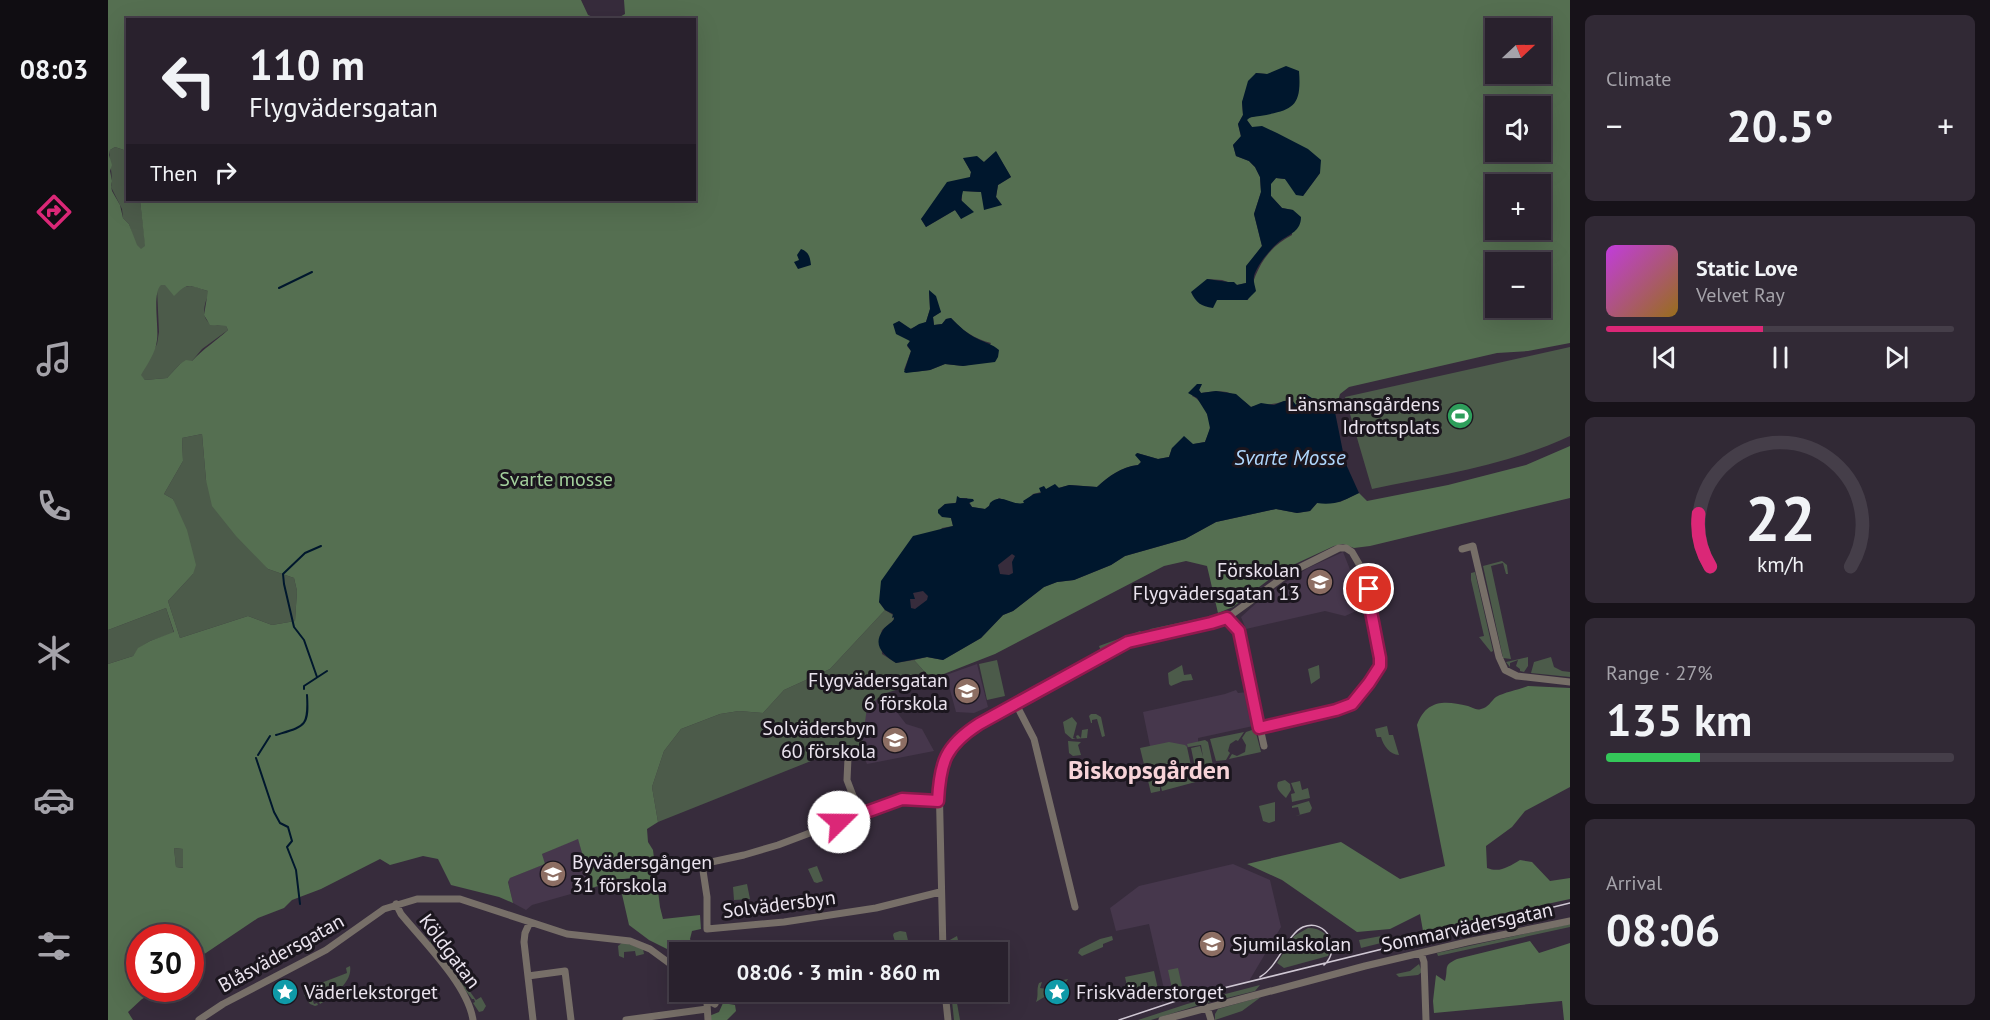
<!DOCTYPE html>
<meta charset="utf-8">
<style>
:root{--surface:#29212d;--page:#312935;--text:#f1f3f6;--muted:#a5a3aa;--line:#453e49;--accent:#db2777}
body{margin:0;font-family:"PT Sans",sans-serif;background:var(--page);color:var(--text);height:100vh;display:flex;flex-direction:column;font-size:22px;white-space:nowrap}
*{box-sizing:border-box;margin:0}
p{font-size:20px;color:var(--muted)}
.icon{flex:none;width:33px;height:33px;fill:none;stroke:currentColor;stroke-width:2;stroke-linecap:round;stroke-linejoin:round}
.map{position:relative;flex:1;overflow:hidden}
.side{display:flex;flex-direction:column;gap:15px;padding:15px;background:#171219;width:420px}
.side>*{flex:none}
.guide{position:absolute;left:18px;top:18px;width:570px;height:183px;border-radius:0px;box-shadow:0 6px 24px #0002,0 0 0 2px var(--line);background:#29212d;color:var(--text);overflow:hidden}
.needle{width:39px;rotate:68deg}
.tools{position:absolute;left:1377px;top:18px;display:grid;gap:12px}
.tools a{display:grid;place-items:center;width:66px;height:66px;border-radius:0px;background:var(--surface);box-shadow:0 6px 24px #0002,0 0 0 2px var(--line);font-size:30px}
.speed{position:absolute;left:18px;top:924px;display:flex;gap:12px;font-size:30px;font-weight:700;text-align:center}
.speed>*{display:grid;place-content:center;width:78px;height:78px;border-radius:50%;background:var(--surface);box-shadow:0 6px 24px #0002,0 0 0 2px var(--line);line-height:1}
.speed .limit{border:9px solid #d22;background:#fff;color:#111}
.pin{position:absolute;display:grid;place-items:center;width:51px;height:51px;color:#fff;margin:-26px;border:3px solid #fff;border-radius:50%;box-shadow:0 2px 6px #0007}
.me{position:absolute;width:66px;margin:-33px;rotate:68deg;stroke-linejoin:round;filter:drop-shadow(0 0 4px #0008)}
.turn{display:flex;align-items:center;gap:21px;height:126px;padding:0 24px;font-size:27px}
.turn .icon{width:78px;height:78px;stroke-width:2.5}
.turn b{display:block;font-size:42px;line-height:51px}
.then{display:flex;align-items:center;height:57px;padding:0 24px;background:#0003;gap:12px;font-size:22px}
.big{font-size:45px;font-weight:700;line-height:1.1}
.side .card{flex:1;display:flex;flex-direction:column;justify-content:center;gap:9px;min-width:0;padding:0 21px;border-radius:9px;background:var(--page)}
.side .dial{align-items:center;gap:0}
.dial svg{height:156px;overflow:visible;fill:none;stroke:var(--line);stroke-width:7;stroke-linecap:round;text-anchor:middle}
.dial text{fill:var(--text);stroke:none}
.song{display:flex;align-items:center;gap:18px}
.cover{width:72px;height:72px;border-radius:9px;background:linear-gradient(135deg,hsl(290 70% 55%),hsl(40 70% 35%))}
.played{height:6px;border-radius:3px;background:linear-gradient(90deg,var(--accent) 45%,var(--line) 45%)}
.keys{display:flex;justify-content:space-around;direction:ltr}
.heat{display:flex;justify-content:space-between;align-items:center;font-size:33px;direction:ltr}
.charge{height:9px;border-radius:4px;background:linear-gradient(90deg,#34c759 27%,var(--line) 0)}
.trip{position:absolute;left:561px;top:942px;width:339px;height:60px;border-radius:0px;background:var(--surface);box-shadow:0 6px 24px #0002,0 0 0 2px var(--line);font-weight:700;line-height:60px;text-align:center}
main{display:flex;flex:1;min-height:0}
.tabs{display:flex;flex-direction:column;width:108px;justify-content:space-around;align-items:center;background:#100d12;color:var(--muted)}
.tabs .icon{width:42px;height:42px}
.tabs .selected{color:var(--accent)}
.tabs b{font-size:27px;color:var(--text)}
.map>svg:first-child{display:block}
</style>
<main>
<nav class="tabs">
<b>08:03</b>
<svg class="icon selected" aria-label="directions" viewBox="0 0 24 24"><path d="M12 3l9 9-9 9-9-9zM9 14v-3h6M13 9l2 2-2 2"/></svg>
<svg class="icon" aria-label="music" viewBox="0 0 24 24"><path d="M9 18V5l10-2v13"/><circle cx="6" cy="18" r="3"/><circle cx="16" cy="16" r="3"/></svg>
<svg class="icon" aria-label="phone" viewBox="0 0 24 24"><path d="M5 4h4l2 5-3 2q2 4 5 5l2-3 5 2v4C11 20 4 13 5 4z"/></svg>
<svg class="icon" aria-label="climate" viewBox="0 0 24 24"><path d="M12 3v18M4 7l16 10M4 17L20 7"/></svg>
<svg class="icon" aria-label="car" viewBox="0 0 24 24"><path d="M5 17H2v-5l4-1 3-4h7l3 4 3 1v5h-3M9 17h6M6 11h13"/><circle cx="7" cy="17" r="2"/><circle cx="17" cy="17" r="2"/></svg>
<svg class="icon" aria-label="filters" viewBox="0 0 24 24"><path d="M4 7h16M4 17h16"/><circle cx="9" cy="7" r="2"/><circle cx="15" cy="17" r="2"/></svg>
</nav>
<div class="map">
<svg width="1462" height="1020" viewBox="0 0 1462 1020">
<rect width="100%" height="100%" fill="#372c3c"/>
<path fill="#46374c" d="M1235,552L1257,607L1237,616L1217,611L1138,629L1133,617L1155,597L1200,568Z
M869,664L880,707L866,713L848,712L838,675Z
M1128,690L1130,693L1139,692L1145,726L1090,738V745L1044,756L1035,712L1117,694Z
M775,694L798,724L814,729L826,751L759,764L753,750L758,708Z
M470,838L484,888L424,905L418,910L405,903L400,881L402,878L436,864L434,854Z
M1125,864L1162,880L1173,927L1141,981L1059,1002L1041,924L1008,931L1002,908L1031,886Z"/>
<path fill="#4c5b4a" d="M7,147L19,151L20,200H32L37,242L71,290C83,282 88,288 100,291L101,294C95,305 92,322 107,325C111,326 114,325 118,326L120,330L94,349L84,361L72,364L59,378L37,380L32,375L49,344L51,332L49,289L33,261L21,224L15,218L14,209L3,187C6,175 0,162 2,150Z
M1462,347V436C1401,465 1330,475 1264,489L1237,397Z
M94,434L98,480L160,569L186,578L189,591L187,621L164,625L140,616L72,638L60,601L85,574L70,515L65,499L56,494L75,461L74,438Z
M1394,561L1399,565L1400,574H1398L1395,563L1383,566L1403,659L1395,658L1375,566Z
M1367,572L1385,651L1383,652L1371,637L1376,636L1363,580V573Z
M58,608L66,633L42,641L31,648L25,656L0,664V630Z
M777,610L785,615L786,620L774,630L773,634L774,654L788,663L806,660L823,679L775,694L759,708L753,750L743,747L728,751L550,822L544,787L556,751L573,729L612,714L631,711L655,713L676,690L722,669Z
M1098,617L1097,620L1092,621L1043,633L1041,631L1042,629Z
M1032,631L1034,633L1033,634L993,651L991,646Z
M984,654H986V657L931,687L927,686Z
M1420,657V666L1416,672L1412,671V669L1408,666L1410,660L1402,663V667L1398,662Z
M1443,657L1446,667L1454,671L1462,672V677L1423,673L1426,662Z
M889,660L897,696L879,700L871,664Z
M1074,665L1076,675L1083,674L1085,680L1075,681L1063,686L1061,684L1060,673Z
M1211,665L1212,678L1203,684L1200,669Z
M983,714H988L993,717L997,736L994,737L989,719L984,720V723H983L981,716Z
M964,717L969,723L965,738L969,739L968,736L970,735L973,738L974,730L980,729L979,738L964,739L957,733L955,722Z
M1279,726L1281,735H1285L1291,755C1282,755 1275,745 1273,737H1269L1267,729Z
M1147,729L1153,752L1121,759L1124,754L1129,756L1137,752L1138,745L1134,738L1138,732Z
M1136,732L1130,741L1128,740L1122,744L1120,751L1122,753L1118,760L1108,761L1102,739Z
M1097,740L1100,742L1106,770L1099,780L1093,745L1080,747L1079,744Z
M960,741L973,742L970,745L973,755L965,756L961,753Z
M1061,742L1077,745L1079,747L1085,775L1094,773L1095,780L1054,791L1052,783V791L1043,793L1032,748Z
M1092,746L1097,764L1087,767L1083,748Z
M1177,780L1182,784L1183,790L1178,798C1173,793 1167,789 1170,782Z
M1192,781L1194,790L1200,788L1202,798L1184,802L1183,794L1187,793L1183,783Z
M1201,801L1204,808L1202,812L1187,816L1192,815L1190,807L1184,808V806Z
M1167,802V821L1161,823L1155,821L1151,806Z
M66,848L75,849L76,868L68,867Z
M709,866L715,881L709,883L706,882L700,869Z
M639,884L642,899L626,900L625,887Z
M1462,924V927L1330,956L1329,953Z
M1200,928C1217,928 1226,940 1220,956L1176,968L1169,963L1186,936Z
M792,931L798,932L802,949L790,952L785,935L786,933Z
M1279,935L1273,943L1253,948L1251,940Z
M322,936L368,1000L373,997L378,1006L375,1011L371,1012L365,1003L367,1002L366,999H364L325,948L327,946L326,944L323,945L322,943Z
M849,936L853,952H841L840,941Z
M1004,936L1005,940L995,944V947L974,956L970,953L972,949L992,939Z
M515,942L535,949L536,954L528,956L527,951L516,952V958L511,956L510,946Z
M1311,964L1314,972L1310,975L1291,977L1288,974L1302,971Z
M242,966C245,982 224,997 212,1004L211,1002L213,1000L210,993L203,995L206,1004L209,1003L210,1005L207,1006L202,1004L196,995L200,993L197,986L200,988L239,973L238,968Z
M1070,968L1074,986L1064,989L1060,970Z
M1046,971L1050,989L1021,995L1017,977Z
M960,979L956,985L928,1002C931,995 928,990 931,983L934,982L932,988L939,989L941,983Z
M1152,985L1147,991L1091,1005L1043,1020H1030L1079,1004Z
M843,992H847L852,1020H846Z
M1153,997L1134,1011L1107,1020V1014L1110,1009Z"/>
<path fill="#556f51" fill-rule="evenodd" d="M0,0H473L480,15L490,19L20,20L19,151L7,147L2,150L1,155L4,165L2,171L4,181L3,186L4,191L12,205L15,218L21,224L29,245L33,249L37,246L32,200H586V20L508,19L517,14L516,0H1462V343L1420,351L1389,353L1241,387L1232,394L1227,412L1197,394L1188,405L1176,401C1164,406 1155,403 1143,407C1124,391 1118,389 1093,393L1091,390L1094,384L1084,396C1093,399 1102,416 1102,426C1102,431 1099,437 1097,442L1064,448L1061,457L1050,459L1029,453L1033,462L1030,465C1013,467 1001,476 989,487L962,485L925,494L916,503L911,505L891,498L877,509L864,507L859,498H852L847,503L837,504L830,510L843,518L845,526L834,528L771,602L777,610L722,669L676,690L655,713L631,711L612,714L573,729L556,751L544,787L550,822L539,829L540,842L545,850L552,907L555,919L592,915L593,929L584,931L582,939L588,952H572L571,955L541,940L521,925L513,890L522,884L523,878L508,880L484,888L470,839L434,854L437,864L402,878L400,882L405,903L391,897L343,885L330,859L315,856L282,865L272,859L213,889L184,900L176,908L150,918L83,963L82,938H32V988L53,989L34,999L20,1012L25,1020H0V664L25,656L30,648L42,641L66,632L58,608L0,630ZM1388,28H1432V74H1388ZM1148,73L1159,74L1158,114L1143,117L1138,119L1144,127C1183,137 1187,142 1212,173L1195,196L1177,179L1168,178L1163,183V196L1174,208L1185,210L1184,235C1157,249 1147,271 1140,300H1109L1099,279L1114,280L1129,285L1138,283L1139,266L1154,246L1146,214L1153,192L1152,177L1147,167L1141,161L1128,156L1125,145L1133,137L1130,124L1135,115L1134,102ZM1388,106H1432V152H1388ZM888,152L903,177L890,185L888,197L894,205L873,192L854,191V219L847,210L818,227L813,219L862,177L863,172L855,158L876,162ZM1388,184H1432V230H1388ZM1388,262H1432V308H1388ZM53,285H57L66,296C81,281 81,286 100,291L96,315L102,325L118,326L120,330C108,341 95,349 84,361L78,360L72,364L59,378L37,380L33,375C39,365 48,352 49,340C51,327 44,293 53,285ZM821,291L833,312L825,317L826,325L834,324L838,319L843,318C854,330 866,339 883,343L870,363L855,366L837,364L822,370L806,372L796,370L803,351L799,346L802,341L791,321L802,329L818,322L822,309ZM94,434L98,480L104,506L128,536L160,569L186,578L189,591L187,621L164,625L140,616L72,638L60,601L85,574L88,565L79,530L65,499L56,494L75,461L74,438ZM66,848L75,849V868L68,867Z
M1462,446V498L1262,546L1246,548L1235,544L1226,546L1172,571L1125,607L1110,613L1099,566L1078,561L1056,566L887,654L823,679L806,660L819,657L835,660L873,638L895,615L905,611L936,587L949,582L966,580L1003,565L1017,556L1077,539L1108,522L1168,509L1189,513L1202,511L1209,503L1232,502L1251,493L1259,501L1340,485L1418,465Z
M1420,686L1462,688V787L1417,811L1404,827L1378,846L1379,868C1392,873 1400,867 1412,860L1424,862L1442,881L1462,878V899L1315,931L1312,914L1282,929L1249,932L1174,880L1139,864L1233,842L1292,879L1337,866L1309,725C1318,700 1336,700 1360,706C1364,707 1368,711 1373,709C1380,708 1383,701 1388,697C1397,692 1410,690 1420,686Z
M1422,941L1431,953L1462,943V1020H1456L1454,1001L1326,1013L1325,1001L1328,975L1337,981C1341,968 1334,966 1349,959Z
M615,1003L627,1005L628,1011L619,1020H602L601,1016L611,1012Z"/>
<path fill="#00172d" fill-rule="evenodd" d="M1178,66L1191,71C1194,108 1184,110 1152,116C1146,117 1143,116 1139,120L1144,127L1154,126L1169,133L1200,149L1213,160L1212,173L1195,196L1188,195L1177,179L1168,178L1163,184V196L1174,208L1185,210L1193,217C1193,231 1182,234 1172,241C1163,248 1149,265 1146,276C1145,281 1147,286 1148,291L1139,300H1109L1105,308C1093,306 1088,303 1083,292L1099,279L1120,282H1126L1129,285L1138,283V266L1154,246L1146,214L1153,192L1152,177L1147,167L1141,161L1128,156L1125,145L1133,136L1130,124L1135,115L1134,102L1140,81L1148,73L1159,74Z
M888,151L903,177L890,185L888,197L894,205L876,210L873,192L855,191L853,200L866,212L853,219L847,210L818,227L813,219L839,182L862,177L863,172L855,158L869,156L876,162Z
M693,249C701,252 702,257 703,265L690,269L686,262L691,260L689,255Z
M821,290L828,296L833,312L825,317L826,325L834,324L838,319L843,318C851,326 859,334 870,339C878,343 884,344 891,350L890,357L887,362L855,366L837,364L822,370L798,373L796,372L803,351L799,345L802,341L788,334L785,324L791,321L803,329L811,324L818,322L822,309Z
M1089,384H1094L1091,390L1093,393L1108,391L1128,394L1143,407L1153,403L1166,405L1176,401L1184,400L1188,405L1197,394L1227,412L1237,462L1251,493C1237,500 1226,506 1209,503L1202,511L1189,513L1168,509L1108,522L1077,539L1017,556L1003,565L966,580L949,582L936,587L905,611L895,615L873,638L835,660L819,657L788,663C775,655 764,645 775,630C778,625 783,624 786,619V617L784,618L785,614L777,610L771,602L773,581L805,536L845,526L843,518L834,517L830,513V510L837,504L848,503L849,496L852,498L865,499L866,501L861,503L864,507L877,509L881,506L882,503C893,492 903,506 916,503L915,501L926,494L933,493L931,488L936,486L938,489L947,484L951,488L961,485L989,487C1001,476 1013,467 1030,465L1033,462L1027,455L1029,453L1050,459L1061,457L1064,448L1076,436L1085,444L1097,442L1102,428L1099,414L1089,398L1080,393ZM904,554L907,556L904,562L905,573L901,575L892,574L890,565ZM815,591L820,596L819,600L807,609L803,608L802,599H807L805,593Z"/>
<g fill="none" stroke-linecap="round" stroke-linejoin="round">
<path stroke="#00172d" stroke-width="2" d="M171,288L204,272
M209,677L196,640L186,627L176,584L175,574L197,553L213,546
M196,689V686L219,671
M168,735C197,726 201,727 199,695
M150,755L162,736
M148,758L166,812L172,823L180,827L184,841L179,847L188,870L192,904"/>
<path stroke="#776f68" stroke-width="7" d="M1354,549L1365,546L1391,657L1397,670L1409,676L1462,682
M1119,618L1131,631L1156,746
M908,704L926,739L967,907
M1151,728L1240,706L1247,701L1261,683L1272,666V658L1259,591L1266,588
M740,758L739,780L752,814
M830,801L794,799L776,805L670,845L636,855L594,864L599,897V929L676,922L768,908L832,892
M288,904L293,914C316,942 360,985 365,1020
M422,922L417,933L416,942L425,1020
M835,952L831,778L837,758L848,741L858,732L1020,642L1103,623L1119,618L1181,573L1231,548H1238L1244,552L1251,564
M1313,953L1316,962L1318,1020
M420,976L457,971L463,1020
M595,992L603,1002L607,1004
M837,992L840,1020
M1099,1007L1103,1020
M91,1020L115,1004L218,950L276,909L309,899H352L459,934L522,941L542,949L572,971
M518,1020L599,1009
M600,1020L599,1003L600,998
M1054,1020L1257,966L1359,942L1462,921"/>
<path stroke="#d0c8d4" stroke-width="1.5" d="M1152,977C1171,966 1179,934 1195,927C1219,918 1234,949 1216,965
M1011,1020L1083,996L1462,903"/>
</g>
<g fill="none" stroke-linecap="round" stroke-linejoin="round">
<g stroke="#8e194d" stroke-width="15">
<path id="route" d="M731,822L794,799L830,801C832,762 837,746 871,724L1020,642L1103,623L1119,618L1131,631L1151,728L1228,710L1244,704L1261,683L1272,666V658L1259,591L1261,589"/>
</g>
<use href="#route" stroke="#db2777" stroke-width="10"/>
</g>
<defs>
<g id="stadium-disc" transform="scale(1.35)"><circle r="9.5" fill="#2e9e5b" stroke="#1b161e"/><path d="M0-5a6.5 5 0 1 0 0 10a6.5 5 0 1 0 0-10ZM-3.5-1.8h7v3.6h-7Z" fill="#fff"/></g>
<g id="school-disc" transform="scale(1.35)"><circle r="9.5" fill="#8d6e63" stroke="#1b161e"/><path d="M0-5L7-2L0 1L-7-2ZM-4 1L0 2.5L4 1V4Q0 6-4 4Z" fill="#fff"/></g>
<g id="sight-disc" transform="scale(1.35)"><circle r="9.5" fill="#0f9aa8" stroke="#1b161e"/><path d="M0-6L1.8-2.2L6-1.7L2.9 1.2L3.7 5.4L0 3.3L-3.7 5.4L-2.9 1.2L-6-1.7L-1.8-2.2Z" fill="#fff"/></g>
</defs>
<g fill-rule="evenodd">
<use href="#stadium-disc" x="1352" y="416"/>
<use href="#school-disc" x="1212" y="582"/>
<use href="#school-disc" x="859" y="691"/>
<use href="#school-disc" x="787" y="740"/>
<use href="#school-disc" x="445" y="874"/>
<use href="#school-disc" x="1104" y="944"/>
<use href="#sight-disc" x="177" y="992"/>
<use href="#sight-disc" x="949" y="992"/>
</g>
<g text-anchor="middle" stroke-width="6" stroke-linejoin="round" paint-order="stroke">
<g font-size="20" fill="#eae3ee" stroke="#1b161e" text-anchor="end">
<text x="1332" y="411">Länsmansgårdens<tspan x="1332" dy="23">Idrottsplats</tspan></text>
<text x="1192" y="577">Förskolan<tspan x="1192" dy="23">Flygvädersgatan 13</tspan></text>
<text x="840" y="687">Flygvädersgatan<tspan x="840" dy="23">6 förskola</tspan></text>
<text x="768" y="735">Solvädersbyn<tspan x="768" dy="23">60 förskola</tspan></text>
<text x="464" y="869" text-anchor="start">Byvädersgången<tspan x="464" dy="23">31 förskola</tspan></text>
<text x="1124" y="951" text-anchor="start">Sjumilaskolan</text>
<text x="196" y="999" text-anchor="start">Väderlekstorget</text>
<text x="968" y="999" text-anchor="start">Friskväderstorget</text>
</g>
<g font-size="20" fill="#a4d19d" stroke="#1b161e">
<text x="448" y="486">Svarte mosse</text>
</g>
<g font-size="20" fill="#eae3ee" stroke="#1b161e">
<text transform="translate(671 904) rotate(-7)" y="7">Solvädersbyn</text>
<text transform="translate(1359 927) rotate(-12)" y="7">Sommarvädersgatan</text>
<text transform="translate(342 951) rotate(53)" y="7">Köldgatan</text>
<text transform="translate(173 953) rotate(-29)" y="7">Blåsvädersgatan</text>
</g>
<g font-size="21" font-style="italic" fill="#afd7fd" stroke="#1b161e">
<text x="1182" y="465">Svarte Mosse</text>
</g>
<g font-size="26" font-weight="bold" fill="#f7d3d8" stroke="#1b161e">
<text x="1041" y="779">Biskopsgården</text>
</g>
</g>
</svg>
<div class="tools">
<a><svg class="needle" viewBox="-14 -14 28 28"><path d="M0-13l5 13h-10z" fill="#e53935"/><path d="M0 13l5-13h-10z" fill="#a5a3aa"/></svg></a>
<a><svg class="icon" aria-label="sound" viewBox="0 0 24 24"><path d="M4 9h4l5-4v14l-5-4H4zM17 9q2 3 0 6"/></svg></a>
<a>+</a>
<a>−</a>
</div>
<div class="speed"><div class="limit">30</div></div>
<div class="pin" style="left:1261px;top:589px;background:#d93025"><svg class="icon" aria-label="arrive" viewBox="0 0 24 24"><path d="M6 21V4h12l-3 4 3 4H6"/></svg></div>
<svg class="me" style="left:731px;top:822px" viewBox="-20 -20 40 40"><circle r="19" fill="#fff"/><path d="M0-13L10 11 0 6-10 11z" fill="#db2777"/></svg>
<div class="trip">08:06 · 3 min · 860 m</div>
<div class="guide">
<div class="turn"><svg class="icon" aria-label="left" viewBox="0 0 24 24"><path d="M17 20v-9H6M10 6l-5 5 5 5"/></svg><div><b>110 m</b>Flygvädersgatan</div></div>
<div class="then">Then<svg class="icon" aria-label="right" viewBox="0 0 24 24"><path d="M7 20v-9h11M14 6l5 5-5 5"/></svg></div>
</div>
</div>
<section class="side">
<div class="card"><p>Climate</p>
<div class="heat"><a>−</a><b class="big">20.5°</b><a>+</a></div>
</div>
<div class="card">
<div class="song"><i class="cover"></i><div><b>Static Love</b><p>Velvet Ray</p></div></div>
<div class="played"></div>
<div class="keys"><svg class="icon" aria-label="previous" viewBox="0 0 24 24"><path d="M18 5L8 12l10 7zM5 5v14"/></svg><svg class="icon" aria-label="pause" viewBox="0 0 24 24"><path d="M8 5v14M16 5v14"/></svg><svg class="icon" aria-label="next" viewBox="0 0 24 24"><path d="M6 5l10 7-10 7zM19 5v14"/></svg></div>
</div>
<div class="card dial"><svg viewBox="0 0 100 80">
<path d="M14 69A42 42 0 1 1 86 69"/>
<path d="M14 69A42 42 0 0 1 8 42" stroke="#db2777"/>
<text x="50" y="56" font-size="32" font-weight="700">22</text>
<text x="50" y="72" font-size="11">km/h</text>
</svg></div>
<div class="card"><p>Range · 27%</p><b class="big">135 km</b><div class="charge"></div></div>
<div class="card"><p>Arrival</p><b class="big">08:06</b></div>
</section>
</main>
